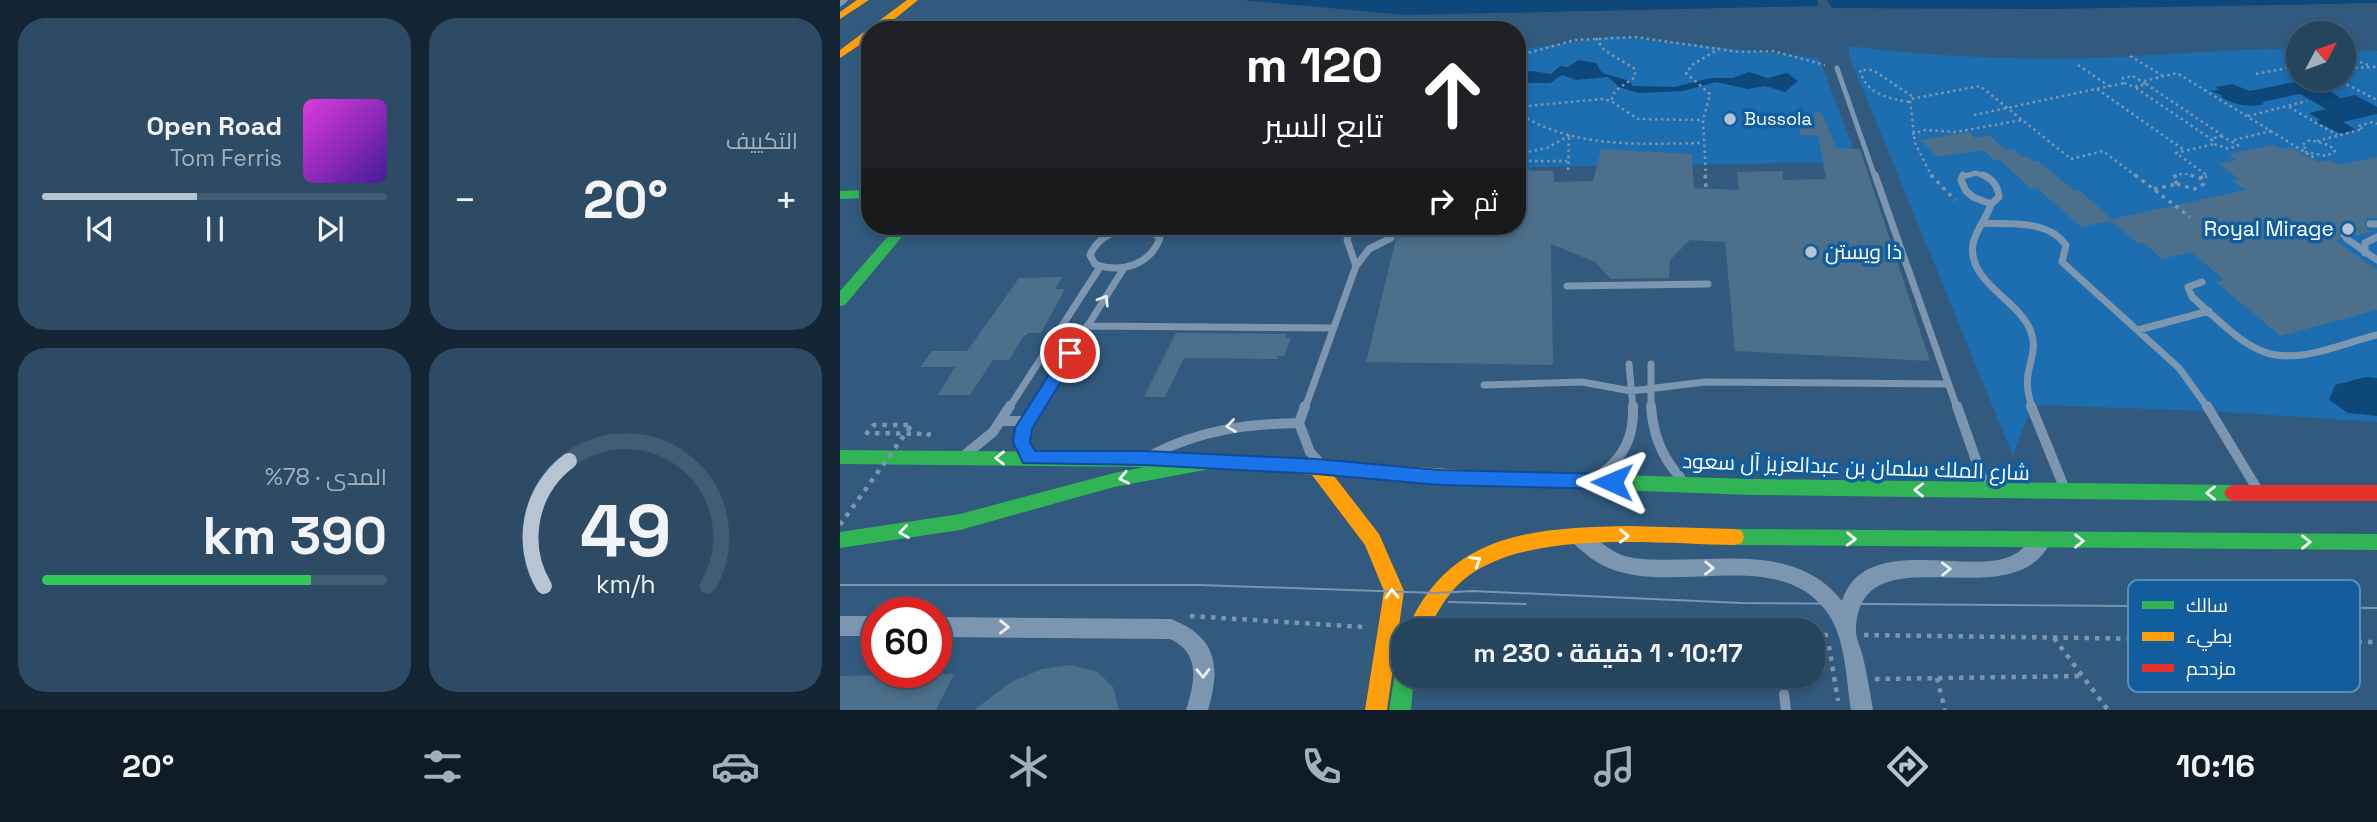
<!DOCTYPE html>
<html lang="ar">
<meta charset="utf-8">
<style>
:root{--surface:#25445e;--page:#2d4b64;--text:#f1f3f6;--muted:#a3b0bc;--line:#425c73;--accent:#b7c5d2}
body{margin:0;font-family:"Space Grotesk",Cairo,sans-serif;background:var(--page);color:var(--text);direction:rtl;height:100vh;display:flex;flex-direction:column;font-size:26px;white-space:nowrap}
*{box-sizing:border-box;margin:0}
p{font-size:23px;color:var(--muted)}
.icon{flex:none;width:38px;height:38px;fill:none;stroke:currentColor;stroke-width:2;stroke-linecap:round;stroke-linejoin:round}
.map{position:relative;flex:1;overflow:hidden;direction:ltr}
.side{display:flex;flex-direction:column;gap:18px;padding:18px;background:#142534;width:840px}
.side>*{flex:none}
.top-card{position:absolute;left:21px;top:21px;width:665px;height:214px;border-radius:28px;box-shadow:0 4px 10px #0003,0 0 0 2px var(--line);direction:rtl;background:#202124;color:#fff;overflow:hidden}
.needle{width:46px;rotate:49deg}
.controls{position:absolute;left:1446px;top:21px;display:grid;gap:14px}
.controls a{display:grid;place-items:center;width:70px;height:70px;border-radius:50%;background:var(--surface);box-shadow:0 4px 10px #0003,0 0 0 2px var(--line);font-size:35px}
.speed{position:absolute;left:21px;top:597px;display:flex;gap:14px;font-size:35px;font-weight:700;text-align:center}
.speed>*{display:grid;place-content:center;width:91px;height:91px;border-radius:50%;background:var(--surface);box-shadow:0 4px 10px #0003,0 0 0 2px var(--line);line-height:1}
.speed .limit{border:10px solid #d22;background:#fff;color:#111}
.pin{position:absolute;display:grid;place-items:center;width:60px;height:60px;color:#fff;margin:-30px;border:4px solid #fff;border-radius:50%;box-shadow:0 2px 7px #0007}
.me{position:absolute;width:77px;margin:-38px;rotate:271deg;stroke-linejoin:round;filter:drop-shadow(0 0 5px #0008)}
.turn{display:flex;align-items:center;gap:24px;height:147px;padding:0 28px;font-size:32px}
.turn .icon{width:91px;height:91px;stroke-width:2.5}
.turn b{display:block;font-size:49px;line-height:60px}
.then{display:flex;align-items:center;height:66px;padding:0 28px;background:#0003;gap:14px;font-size:26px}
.big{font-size:52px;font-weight:700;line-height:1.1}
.side .card{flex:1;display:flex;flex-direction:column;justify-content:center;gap:10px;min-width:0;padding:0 24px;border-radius:28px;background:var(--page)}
.side .dial{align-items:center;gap:0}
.dial svg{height:182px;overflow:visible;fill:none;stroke:var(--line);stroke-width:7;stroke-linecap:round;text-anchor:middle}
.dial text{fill:var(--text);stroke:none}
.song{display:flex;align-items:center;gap:21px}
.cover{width:84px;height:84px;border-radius:10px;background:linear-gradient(135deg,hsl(300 70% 55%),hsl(260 70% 35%))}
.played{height:7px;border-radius:4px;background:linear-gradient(90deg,var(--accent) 45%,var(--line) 45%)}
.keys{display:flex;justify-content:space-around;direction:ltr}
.heat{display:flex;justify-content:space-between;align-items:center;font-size:38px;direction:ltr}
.charge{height:10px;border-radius:5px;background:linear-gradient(90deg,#34c759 78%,var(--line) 0)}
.side .tiles{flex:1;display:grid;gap:18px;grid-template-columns:repeat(2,1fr)}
.trip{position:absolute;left:551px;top:618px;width:434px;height:70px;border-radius:28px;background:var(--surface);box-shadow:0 4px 10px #0003,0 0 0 2px var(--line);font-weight:700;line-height:70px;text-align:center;direction:rtl}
.dock{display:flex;height:112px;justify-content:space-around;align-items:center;background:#0f1b26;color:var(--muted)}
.dock .icon{width:49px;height:49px}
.dock .on{color:var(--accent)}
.dock b{font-size:32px;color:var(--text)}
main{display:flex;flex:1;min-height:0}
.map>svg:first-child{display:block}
</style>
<main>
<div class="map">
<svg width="1537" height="710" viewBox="0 0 1537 710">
<rect width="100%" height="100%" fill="#315a7e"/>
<path fill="#1c6eb0" d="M775,36L979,58L1018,162L691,167L688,200H677V50Z
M1008,46C1088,56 1169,60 1249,58C1319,56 1388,48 1458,49V79H1503V50L1537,51V422L1370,411L1192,405L1173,456L1010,58Z"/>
<path fill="#0e477a" d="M402,0H977L979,6L565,15Z
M987,0H1537V3L1212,9L992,8Z
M739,60L756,63L762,73L790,81L793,86L834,87L871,78H893L909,72L928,78L947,73L958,81L945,92L925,86L908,89L876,82L843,91L798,93L779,87L768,77L736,80L722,75L710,83H677V73L693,71L711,74L720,66L728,67Z
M1469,79L1501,98L1515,95L1537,107V114L1503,122L1516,130L1502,134L1476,122L1480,120L1469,113L1486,109L1460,94L1421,102L1424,104C1407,108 1396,105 1381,97L1383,96L1371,91L1379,90L1376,87L1392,84L1410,91Z
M1526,377L1537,378V416L1508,413L1489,400L1495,385Z"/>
<path fill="#4c6f8b" d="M981,111L996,148L1020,149L1090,361L895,351L885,242L850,240L830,260L829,278L771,279L755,262L711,244L713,365L526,362L559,226H677V170L713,171L714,182L753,181L761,149L852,154L854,188L899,190L897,172L943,171V180L986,179L978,135H961L955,120L975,119L974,113Z
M1130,132L1135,138L1149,135L1166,150L1173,149L1182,157L1187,156L1194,162L1198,161L1235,191L1239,190L1272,219L1405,190L1391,180L1399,179L1379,164L1397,160L1388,154L1434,145L1441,149L1451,147L1477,162L1489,160L1498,165L1537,157V218H1528L1524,223L1528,230L1537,231L1514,236L1516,227L1509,223L1499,231L1500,240L1496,241L1537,270V310L1440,336L1376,282L1384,280L1351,252L1322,259L1304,243L1298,244L1271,221L1241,227L1197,188L1191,189L1160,160L1155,161L1143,150L1098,157L1080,140Z
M222,277L215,289H225L201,333H189L183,337L169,360H153L130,395H98L115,367H80L92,351H127L179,278Z
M336,333L447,334L445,338H451L444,356H438L437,359L344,358L325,397H304Z
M230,665L258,672L273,687L279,710H134L171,682L202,669Z
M114,674L96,710H0V676Z"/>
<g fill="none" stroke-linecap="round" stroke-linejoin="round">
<path stroke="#7c96af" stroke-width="2.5" stroke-dasharray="2.5 3.5" stroke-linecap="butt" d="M756,38L764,50L795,69V77L775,91L771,101
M677,56L735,40L796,37L899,52L933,51L985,65
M1290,56L1323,76
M1503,56L1528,65V68
M1238,65L1269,86
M1503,68L1537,67
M1416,74L1458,66
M1293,76L1306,84L1294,87L1284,83L1283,78Z
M1496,79L1537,100
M1304,81L1337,73L1476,159
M1306,84L1382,135
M1296,88L1371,139
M1257,89L1344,150
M1069,102C1047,98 1026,94 1020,70H1033L1073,97
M677,107L762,99L771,101L798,119L863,120
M1449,107L1497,135
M677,112C731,149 800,144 863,143
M1134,115L1284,83
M1408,116L1467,101
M1072,134L1085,130L1115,132L1182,120
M1381,136L1398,145L1389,149L1374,144L1371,139Z
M1394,140L1431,131
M1477,141L1523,129L1518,126L1533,122L1537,124
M1465,152L1487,156L1495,151L1489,145L1470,140L1462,145L1468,151
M677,154L707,148L730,135
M677,161H727
M728,170L729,137
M866,177L863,120L870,94L846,73L852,65L880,48
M1092,177L1075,143L1070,99L1140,86L1231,159L1263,151L1297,177
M1334,177L1343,173L1356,177
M1365,177L1368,176L1336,153L1374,144"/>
<path stroke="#7c96af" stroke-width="3.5" stroke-dasharray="3.5 5" stroke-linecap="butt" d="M865,175L866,187
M1091,175L1115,200
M1295,175L1350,217
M1360,178L1367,175
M1337,184L1354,189L1364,184L1360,178L1350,175
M1337,184L1333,177L1338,175
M1314,189L1337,184"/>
<path stroke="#7c96af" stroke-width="4.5" stroke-dasharray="4.5 6" stroke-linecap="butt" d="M68,430L72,425H34L27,433L89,434L86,438
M350,616L524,627
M973,635H988
M1024,635L1537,642
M1214,638L1268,710
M989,646L998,701
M1097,678L1105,710
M1035,679L1243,676"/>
<path stroke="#7c96af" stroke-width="5" d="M0,4L5,0
M42,24L106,25
M997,68L1035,177
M1122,177L1136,173L1147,177"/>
<path stroke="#7c96af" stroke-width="7" d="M1035,175L1117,408
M1123,175L1121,180L1126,191L1133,197L1151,204
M1143,175C1153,179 1158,186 1159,197L1151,204
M1151,204C1147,218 1136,229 1133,244C1127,283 1180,300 1191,332C1197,347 1190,361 1188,375C1186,386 1189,397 1192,408
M1142,223C1171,225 1207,219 1226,245L1222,262L1339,368L1368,408
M1530,224H1537
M512,226L507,240L516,266
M291,227L307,228L320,238C310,265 281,274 255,264L250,255C258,237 273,231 291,227Z
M1510,229L1504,235L1507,239L1537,260
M1525,253V243L1537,237
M1362,282L1348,287L1352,297C1376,317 1404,350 1436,355C1468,360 1507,342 1537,335
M727,286L868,284
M247,326L493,328
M220,329L245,330
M1298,330L1369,311
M789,364L793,408
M811,364V408
M644,385L742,382L791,391L865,382L1107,384
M169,408L260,267
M196,408L284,268
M465,408L516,266L529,249L551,238"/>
<path stroke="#7c96af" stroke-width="10" d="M465,406L459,423L470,452L480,463
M811,406C813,434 821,456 840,477
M1117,406L1145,486
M1191,406L1224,487
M1367,406L1416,487
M160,421H187
M126,454L153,432L170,406
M314,454C360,430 407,424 459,423
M187,455C180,436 186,422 197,406
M761,474C785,456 794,436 793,406
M944,694L946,710"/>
<path fill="#7c96af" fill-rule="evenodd" d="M738,528C759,536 767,554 794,558C863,567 952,537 1002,601C1022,538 1110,569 1158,560C1186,555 1185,539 1202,533L1209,535L1211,541C1173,623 1018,526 1016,631C1016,639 1021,649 1023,657C1027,674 1030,692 1033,710H1011C1006,680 1006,638 987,612C932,538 812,609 747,555C740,549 732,544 729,536L731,530Z
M0,616H37V636H0Z
M96,617L331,619C377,637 381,666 368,710H346C355,682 361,653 330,639L96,637Z"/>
<path fill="#30b455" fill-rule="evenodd" d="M30,190V198L0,199V191Z
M57,226H71L5,305L0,306V291Z
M0,450L355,453C369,458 403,456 421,457L427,459L430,464L427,469L421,471L375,468L274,487L120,530L0,548V532L120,514L274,473L305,467L0,464Z
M639,471L913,479L1393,485L1399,488L1402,493L1399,498L1393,501L913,495L639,485L633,483L630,478L633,473Z
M895,529L1537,534V550L895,545L888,543L886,537L888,531Z
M564,664V676H574L571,710H549L556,667Z"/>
<path fill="#ff9f0a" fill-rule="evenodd" d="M17,0H29L0,19V12Z
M67,0H78L41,30H30V38L0,58V50Z
M421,457L639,471L645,473L648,478L645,483L639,485L494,476L539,534L564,591L547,710H525L544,591L525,545L472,475L415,469L412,464L415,459Z
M789,526L895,529L902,531L904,537L902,543L895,545C818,544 683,528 622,581C607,594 597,613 588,630H567C609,532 694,528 789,526Z"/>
<path fill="#e5322d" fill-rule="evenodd" d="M1393,485H1537V501H1393L1387,498L1384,493L1387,488Z"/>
<path stroke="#7c96ae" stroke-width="2" d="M0,585H360L596,593L632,591L902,603L1537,608
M609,602L686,604"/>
<path stroke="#7c96af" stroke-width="4.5" stroke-dasharray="4.5 6" stroke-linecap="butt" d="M0,525L68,430"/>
</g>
<defs><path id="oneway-chevron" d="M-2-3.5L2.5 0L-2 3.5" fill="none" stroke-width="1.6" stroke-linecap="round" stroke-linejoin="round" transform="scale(1.75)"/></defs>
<g stroke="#ebeff3">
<use href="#oneway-chevron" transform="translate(264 300) rotate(-58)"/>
<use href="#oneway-chevron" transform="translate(391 426) rotate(172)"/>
<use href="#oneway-chevron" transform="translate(869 568) rotate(1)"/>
<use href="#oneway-chevron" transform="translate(1106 569) rotate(-1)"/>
<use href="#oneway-chevron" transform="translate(164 627) rotate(1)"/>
<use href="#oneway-chevron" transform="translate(363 673) rotate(89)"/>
</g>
<g stroke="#fff">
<use href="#oneway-chevron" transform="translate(160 458) rotate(180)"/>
<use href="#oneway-chevron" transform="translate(284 478) rotate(168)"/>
<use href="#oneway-chevron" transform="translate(1079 490) rotate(-179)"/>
<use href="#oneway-chevron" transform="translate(1371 493) rotate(180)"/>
<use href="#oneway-chevron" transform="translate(64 532) rotate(172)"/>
<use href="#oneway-chevron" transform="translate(784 536) rotate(1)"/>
<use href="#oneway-chevron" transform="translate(1011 539) rotate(1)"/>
<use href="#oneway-chevron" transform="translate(1239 541)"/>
<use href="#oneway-chevron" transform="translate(1466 542)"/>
<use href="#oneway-chevron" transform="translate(636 561) rotate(-31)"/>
<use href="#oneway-chevron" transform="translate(552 594) rotate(-92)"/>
</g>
<path fill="#1a73e8" stroke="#114b97" stroke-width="2" d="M230,347L238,353L192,429L190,442L195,451H306L476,459L600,470L772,474L778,476L781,482L778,487L772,489L600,485L476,474L306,465L183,463L173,442L175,428L225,349Z"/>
<g fill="#b7c5d2" stroke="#115d9e" stroke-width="2.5">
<circle cx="890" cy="119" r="7"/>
<circle cx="1508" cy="229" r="7"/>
<circle cx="971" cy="252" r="7"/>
</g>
<g text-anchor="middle" stroke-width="7" stroke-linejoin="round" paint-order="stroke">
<g font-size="18" fill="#fff" stroke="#115d9e" text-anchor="start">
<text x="904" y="125">Bussola</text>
</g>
<g font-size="21" fill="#fff" stroke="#115d9e" text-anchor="end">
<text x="1494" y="236">Royal Mirage</text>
<text x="985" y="259" text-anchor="start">ذا ويستن</text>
</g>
<g font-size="21" fill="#fff" stroke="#115d9e">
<text transform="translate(1016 467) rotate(2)" y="7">شارع الملك سلمان بن عبدالعزيز آل سعود</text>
</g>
</g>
<rect x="1288" y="580" width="232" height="112" rx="10" fill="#115d9e" stroke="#588ebb" stroke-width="2"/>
<rect x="1302" y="601" width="32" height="8" fill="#30b455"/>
<rect x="1302" y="632" width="32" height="9" fill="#ff9f0a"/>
<rect x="1302" y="664" width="32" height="8" fill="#e5322d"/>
<g font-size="19" fill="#fff">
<text x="1346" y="612">سالك</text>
<text x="1346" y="643">بطيء</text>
<text x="1346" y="675">مزدحم</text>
</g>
</svg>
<div class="controls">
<a><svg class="needle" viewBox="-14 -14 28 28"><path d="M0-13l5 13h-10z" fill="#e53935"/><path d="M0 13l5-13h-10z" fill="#a3b0bc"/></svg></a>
</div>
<div class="speed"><div class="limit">60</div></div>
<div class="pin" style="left:230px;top:353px;background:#d93025"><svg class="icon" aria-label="arrive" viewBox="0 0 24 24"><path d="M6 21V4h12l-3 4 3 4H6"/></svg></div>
<svg class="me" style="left:772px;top:482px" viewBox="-20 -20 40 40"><path d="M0-17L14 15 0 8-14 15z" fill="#1a73e8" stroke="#fff" stroke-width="4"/></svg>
<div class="trip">10:17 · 1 دقيقة · 230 m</div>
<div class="top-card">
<div class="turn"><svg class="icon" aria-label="ahead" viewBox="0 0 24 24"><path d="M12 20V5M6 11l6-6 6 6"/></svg><div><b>120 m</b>تابع السير</div></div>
<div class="then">ثم<svg class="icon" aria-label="right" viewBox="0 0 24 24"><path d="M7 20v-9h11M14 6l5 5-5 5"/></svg></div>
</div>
</div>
<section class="side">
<div class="tiles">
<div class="card"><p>التكييف</p>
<div class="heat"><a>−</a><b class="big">20°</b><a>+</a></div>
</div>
<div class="card">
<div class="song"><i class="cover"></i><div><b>Open Road</b><p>Tom Ferris</p></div></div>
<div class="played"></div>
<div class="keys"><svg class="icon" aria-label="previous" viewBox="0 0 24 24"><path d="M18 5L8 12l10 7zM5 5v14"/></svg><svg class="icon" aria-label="pause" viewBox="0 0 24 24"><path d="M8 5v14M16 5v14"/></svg><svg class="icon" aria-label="next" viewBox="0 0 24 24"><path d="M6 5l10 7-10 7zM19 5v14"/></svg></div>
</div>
<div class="card dial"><svg viewBox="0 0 100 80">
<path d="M14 69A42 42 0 1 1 86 69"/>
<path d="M14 69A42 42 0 0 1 25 14" stroke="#b7c5d2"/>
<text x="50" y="56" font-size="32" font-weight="700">49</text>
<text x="50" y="72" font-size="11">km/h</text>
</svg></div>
<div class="card"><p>المدى · 78%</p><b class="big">390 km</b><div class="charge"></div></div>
</div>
</section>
</main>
<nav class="dock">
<b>10:16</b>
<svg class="icon on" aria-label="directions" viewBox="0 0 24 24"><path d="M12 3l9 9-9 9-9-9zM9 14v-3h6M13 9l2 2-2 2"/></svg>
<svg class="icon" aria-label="music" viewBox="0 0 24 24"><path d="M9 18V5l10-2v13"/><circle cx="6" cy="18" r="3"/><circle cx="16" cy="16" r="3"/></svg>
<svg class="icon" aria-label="phone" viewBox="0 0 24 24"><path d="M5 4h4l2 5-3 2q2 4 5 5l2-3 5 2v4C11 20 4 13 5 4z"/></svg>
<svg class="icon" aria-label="climate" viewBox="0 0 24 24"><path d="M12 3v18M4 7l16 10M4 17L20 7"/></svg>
<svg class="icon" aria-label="car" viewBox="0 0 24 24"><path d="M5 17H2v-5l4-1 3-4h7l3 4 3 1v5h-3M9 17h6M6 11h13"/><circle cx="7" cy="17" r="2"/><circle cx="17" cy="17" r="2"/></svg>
<svg class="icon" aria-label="filters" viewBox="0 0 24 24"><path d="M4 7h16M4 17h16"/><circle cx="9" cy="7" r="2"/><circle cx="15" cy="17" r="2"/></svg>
<b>20°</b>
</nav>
